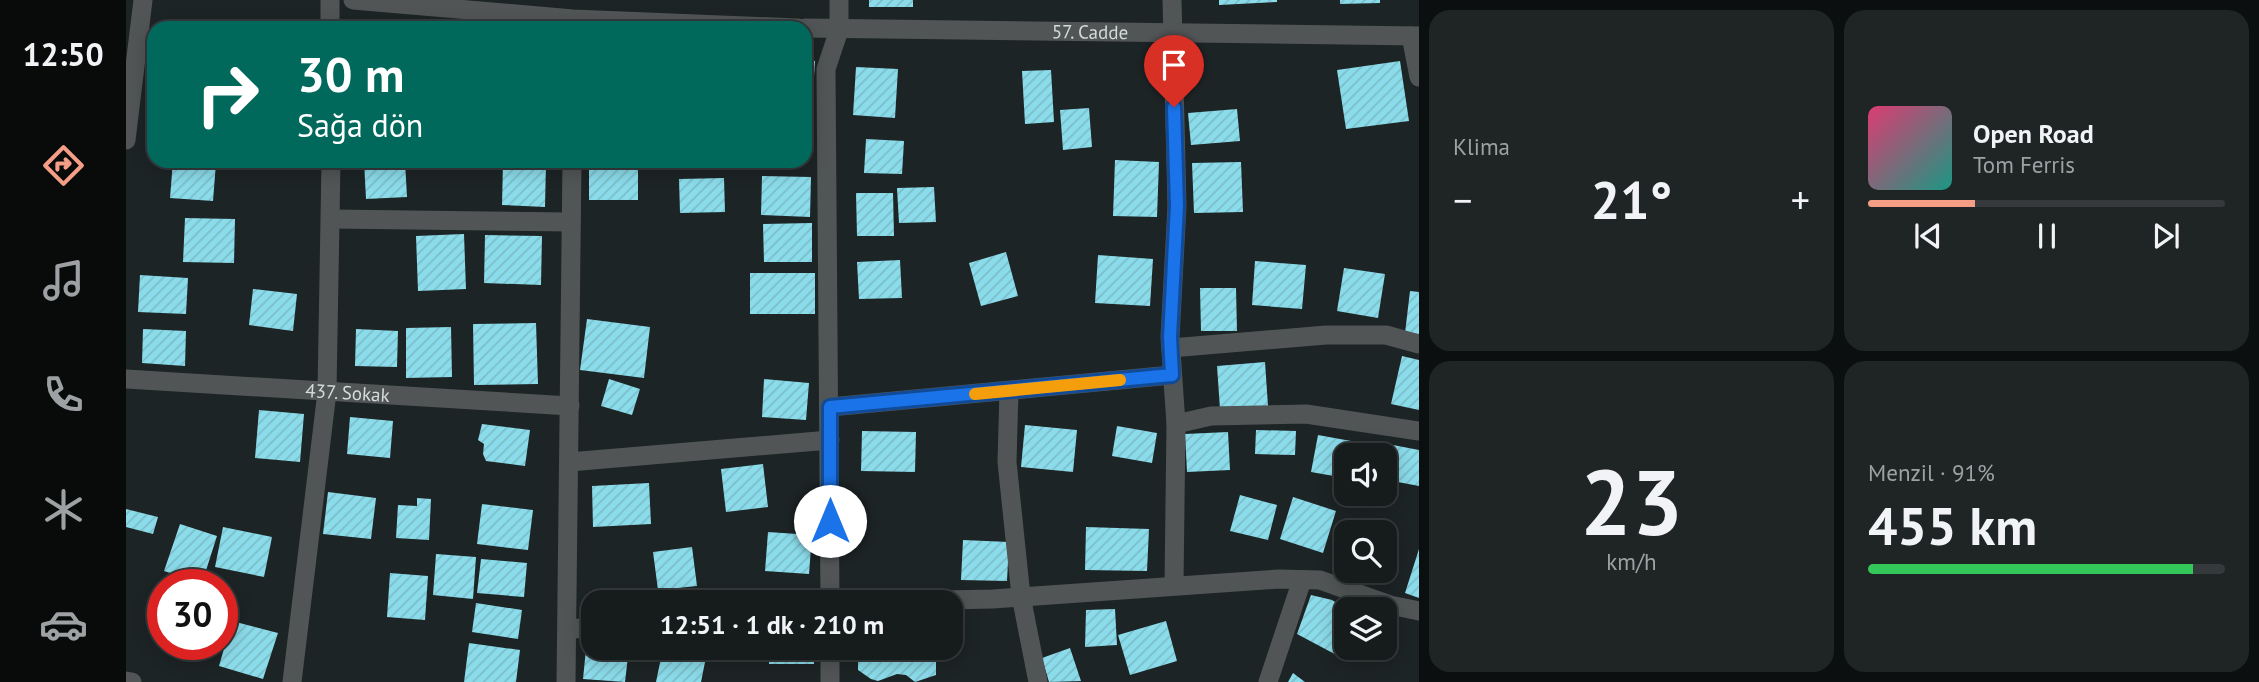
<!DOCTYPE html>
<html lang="tr">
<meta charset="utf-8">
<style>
:root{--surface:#161b1c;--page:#1f2425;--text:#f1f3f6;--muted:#9ea1a3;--line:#35393b;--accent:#f49e86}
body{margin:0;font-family:"PT Sans",sans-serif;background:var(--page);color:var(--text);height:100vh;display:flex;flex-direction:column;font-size:26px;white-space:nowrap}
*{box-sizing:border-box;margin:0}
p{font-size:23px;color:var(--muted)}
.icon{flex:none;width:38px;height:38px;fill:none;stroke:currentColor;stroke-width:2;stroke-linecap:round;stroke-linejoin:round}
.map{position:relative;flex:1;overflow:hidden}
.details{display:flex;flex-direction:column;gap:10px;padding:10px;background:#0c0f0f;width:840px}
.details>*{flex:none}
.banner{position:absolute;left:21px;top:21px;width:665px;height:147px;border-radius:21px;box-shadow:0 4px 18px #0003,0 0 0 2px var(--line);background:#00695c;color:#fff;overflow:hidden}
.fabs{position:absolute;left:1208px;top:443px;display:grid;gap:14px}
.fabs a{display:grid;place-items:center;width:63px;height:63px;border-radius:14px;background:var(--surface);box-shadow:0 4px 18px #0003,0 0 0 2px var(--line);font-size:35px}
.speed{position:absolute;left:21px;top:569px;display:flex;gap:14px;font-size:35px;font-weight:700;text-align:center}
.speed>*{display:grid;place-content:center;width:91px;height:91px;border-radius:50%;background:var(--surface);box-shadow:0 4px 18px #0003,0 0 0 2px var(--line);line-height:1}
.speed .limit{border:10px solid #d22;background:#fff;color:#111}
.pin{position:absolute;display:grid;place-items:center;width:60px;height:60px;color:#fff;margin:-72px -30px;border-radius:50% 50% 50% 0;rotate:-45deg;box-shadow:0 0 7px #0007}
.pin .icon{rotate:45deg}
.me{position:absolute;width:77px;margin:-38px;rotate:0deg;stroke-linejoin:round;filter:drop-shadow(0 0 5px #0008)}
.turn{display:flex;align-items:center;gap:24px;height:147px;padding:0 35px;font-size:32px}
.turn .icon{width:91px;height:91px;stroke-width:2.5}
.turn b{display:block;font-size:49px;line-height:60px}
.big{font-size:52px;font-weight:600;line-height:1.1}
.details .tile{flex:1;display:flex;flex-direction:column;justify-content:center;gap:10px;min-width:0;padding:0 24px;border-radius:21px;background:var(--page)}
.details .dial{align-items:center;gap:0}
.dial b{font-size:91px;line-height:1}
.song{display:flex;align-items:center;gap:21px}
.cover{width:84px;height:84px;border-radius:10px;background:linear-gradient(135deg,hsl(340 70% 55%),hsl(170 70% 35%))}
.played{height:7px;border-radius:4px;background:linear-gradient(90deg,var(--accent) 30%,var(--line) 30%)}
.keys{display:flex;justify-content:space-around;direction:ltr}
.heat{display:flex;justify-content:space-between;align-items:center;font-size:38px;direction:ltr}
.charge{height:10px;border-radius:5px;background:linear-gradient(90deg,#34c759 91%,var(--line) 0)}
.details .tiles{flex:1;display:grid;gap:10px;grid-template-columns:repeat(2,1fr)}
.trip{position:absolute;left:455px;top:590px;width:382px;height:70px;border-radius:21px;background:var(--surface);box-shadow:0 4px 18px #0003,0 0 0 2px var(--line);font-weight:600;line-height:70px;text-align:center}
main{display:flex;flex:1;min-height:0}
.menu{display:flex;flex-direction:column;width:126px;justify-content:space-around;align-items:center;background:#090b0b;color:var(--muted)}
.menu .icon{width:49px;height:49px}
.menu .active{color:var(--accent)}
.menu b{font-size:32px;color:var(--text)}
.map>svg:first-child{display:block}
</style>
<main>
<nav class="menu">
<b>12:50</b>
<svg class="icon active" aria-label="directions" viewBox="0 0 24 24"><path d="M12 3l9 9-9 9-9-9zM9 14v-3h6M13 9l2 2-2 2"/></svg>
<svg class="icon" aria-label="music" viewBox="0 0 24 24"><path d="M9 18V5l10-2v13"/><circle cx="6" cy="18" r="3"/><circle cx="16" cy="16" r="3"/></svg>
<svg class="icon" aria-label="phone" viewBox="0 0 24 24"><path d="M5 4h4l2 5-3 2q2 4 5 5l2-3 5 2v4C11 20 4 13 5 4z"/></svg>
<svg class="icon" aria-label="climate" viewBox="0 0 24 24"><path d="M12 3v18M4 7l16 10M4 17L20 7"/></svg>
<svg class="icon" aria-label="car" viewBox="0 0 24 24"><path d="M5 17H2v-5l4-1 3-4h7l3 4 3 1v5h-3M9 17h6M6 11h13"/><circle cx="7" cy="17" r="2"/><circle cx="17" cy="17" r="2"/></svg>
</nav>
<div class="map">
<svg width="1293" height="682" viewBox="0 0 1293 682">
<defs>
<pattern id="building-hatch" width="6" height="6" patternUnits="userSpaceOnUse" patternTransform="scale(1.75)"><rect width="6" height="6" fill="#8bdceb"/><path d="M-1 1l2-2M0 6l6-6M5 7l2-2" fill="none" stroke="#7cbdc9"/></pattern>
</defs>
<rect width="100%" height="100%" fill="#1d2425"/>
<path fill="url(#building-hatch)" d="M743,0H787V7H743Z
M1093,0H1151V2L1093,5Z
M1214,0H1254V3L1214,4Z
M679,60L689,61L684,135L679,134Z
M1274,61L1283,121L1220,129L1211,70Z
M730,67L772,69L769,118L727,115Z
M925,70L928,122L899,124L896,71Z
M963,108L966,147L937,150L934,110Z
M1111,109L1114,141L1065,145L1062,113Z
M740,139L778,141L776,174L738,173Z
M989,160L1033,162L1031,217L987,216Z
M47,161L90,163L87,201L44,198Z
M238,161H279L281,197L240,199Z
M463,161H512V200H463Z
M377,162L420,163L419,207L376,205Z
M1115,162L1117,212L1068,213L1066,163Z
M636,176L685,177L684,217L635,215Z
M598,178L599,212L554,213L553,179Z
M808,187L810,222L773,223L771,188Z
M730,193H767L768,236H731Z
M59,218L109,219L108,263L57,262Z
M686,223V262H638L637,224Z
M338,234L340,289L292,291L290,236Z
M359,235L416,236L415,285L358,283Z
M880,252L892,296L855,306L843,263Z
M972,255L1027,259L1024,306L969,303Z
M774,260L776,298L733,299L731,262Z
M1129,261L1180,265L1176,309L1126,305Z
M1218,268L1259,274L1252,318L1211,311Z
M624,273H689V314H624Z
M14,275L62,278L60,314L12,312Z
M1074,288H1110L1111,331H1075Z
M127,289L171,294L167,331L123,325Z
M1284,291L1293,292V334L1279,333Z
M461,319L524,327L518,378L454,370Z
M410,323L412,384L348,385L347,324Z
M325,327L326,377L280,378V328Z
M17,329L60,331L59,366L16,363Z
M230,329L272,331L271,367L229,366Z
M1276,356L1293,360V410L1265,404Z
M1139,362L1142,406L1094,409L1091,366Z
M483,379L514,389L506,415L475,406Z
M638,379L683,383L680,420L636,417Z
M133,410L178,414L174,462L129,458Z
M224,417L267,421L264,458L221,454Z
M356,424L404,430L399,466L360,461L357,454L358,444L352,440Z
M899,425L951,430L947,472L895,467Z
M991,426L1031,433L1026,463L986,456Z
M1130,430L1170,431L1169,455L1129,454Z
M736,431L790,432L789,472L735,471Z
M1102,432L1104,470L1061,472L1059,434Z
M1192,435L1225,441L1223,455H1220L1219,478L1185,472Z
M1267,445L1293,450V486L1261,480Z
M637,464L642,507L600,512L595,469Z
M523,483L525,524L467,527L466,486Z
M202,492L250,498L245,539L197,534Z
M1114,495L1151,505L1142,540L1104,531Z
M1167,497L1210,511L1197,553L1154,539Z
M291,498L305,499L303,540L270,538L272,505L291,506Z
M356,504L407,510L402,550L351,544Z
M0,509L32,517L27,534L0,527Z
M54,524L91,536L76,583L38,571Z
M97,527L146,537L138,577L89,567Z
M960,527L1023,529L1021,571L959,570Z
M642,532L686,535L683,574L639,571Z
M837,540L883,542L881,581L835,580Z
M566,547L571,586L532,590L527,552Z
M1293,549V598L1279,593Z
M310,554L350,557L347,599L307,595Z
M355,559L401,563L398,597L351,593Z
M264,573L302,576L299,620L261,617Z
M1185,595L1206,600L1220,609V648H1225L1218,659L1171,634Z
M350,603L396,610L392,639L346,632Z
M989,609L991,645L959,647L960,610Z
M106,621L152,633L137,679L93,666Z
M1040,621L1051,661L1004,675L992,635Z
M461,639L467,640V648H503L499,682L457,679Z
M343,643L394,650L390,682H338Z
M537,648L580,657L575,682H530Z
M643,648H688V664H643Z
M732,648H810V675L789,682L780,675L771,674L752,681L745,679L732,670Z
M944,648L955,681L923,682L916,658Z
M1167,673L1179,682H1162Z"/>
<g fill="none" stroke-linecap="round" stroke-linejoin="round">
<g stroke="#515556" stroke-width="19">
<path d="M204,0V28"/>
<path d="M1046,0L1051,206L1044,337L1050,424L1048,585"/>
<path d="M1285,36L1293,77"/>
<path d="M0,140L17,0"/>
<path d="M205,219L445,222"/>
<path d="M1045,348L1200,335H1260L1293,344"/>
<path id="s1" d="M0,379L444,406"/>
<path d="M883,391L881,462L895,596L912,682"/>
<path d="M704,407L1046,375"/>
<path d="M1050,424L1085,416L1180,414L1293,431"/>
<path d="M443,462L704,440"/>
<path d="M704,602L700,69L713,30V0"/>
<path d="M716,602L867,599L1153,579L1194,580L1264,605L1293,611"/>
<path d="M442,630L467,626"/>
<path d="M704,648V682"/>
<path d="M0,681L6,682"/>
<path d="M166,682L201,392L205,161"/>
<path d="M440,682L446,161"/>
<path d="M1142,682L1176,580"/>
</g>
<g stroke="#515556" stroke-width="19">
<path d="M227,0L447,19L672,28"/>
<path id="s2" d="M679,28L1293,36"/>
</g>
</g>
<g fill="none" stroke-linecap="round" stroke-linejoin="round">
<g stroke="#114b97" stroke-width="18">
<path id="route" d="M704,521V407L1046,375L1044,337L1051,206L1048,107"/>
</g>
<use href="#route" stroke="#1a73e8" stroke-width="12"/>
<path stroke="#f59e0b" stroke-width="12" d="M849,394L994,380"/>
</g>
<g text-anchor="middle" stroke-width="7" stroke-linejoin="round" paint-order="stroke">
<g font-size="19" fill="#d5dadb" stroke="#090d0d">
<text dy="7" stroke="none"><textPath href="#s2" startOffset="285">57. Cadde</textPath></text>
<text dy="7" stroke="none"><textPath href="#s1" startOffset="222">437. Sokak</textPath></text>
</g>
</g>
</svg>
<div class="fabs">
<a><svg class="icon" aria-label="sound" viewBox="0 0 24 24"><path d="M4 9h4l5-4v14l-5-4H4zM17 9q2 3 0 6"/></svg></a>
<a><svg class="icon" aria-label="search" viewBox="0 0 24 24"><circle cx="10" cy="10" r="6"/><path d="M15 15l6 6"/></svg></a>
<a><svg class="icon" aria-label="layers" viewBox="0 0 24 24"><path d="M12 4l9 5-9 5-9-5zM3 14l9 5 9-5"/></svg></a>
</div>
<div class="speed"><div class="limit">30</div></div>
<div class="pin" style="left:1048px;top:107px;background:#d93025"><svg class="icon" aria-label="arrive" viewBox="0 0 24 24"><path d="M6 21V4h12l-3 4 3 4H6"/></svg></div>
<svg class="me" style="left:704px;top:521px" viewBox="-20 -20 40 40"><circle r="19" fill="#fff"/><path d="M0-13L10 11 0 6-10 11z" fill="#1a73e8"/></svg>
<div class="trip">12:51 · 1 dk · 210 m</div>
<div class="banner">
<div class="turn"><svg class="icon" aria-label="right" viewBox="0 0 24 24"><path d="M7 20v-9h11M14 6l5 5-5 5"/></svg><div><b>30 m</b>Sağa dön</div></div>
</div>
</div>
<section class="details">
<div class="tiles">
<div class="tile"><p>Klima</p>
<div class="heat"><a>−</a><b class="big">21°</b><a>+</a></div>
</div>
<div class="tile">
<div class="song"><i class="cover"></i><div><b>Open Road</b><p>Tom Ferris</p></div></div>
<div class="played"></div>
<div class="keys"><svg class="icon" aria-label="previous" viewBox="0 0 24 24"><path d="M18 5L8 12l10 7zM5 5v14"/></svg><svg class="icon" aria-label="pause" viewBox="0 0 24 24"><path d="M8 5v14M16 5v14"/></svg><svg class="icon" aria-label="next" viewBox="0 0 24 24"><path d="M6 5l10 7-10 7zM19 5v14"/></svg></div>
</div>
<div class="tile dial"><b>23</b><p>km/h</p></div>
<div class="tile"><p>Menzil · 91%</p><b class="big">455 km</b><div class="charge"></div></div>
</div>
</section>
</main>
